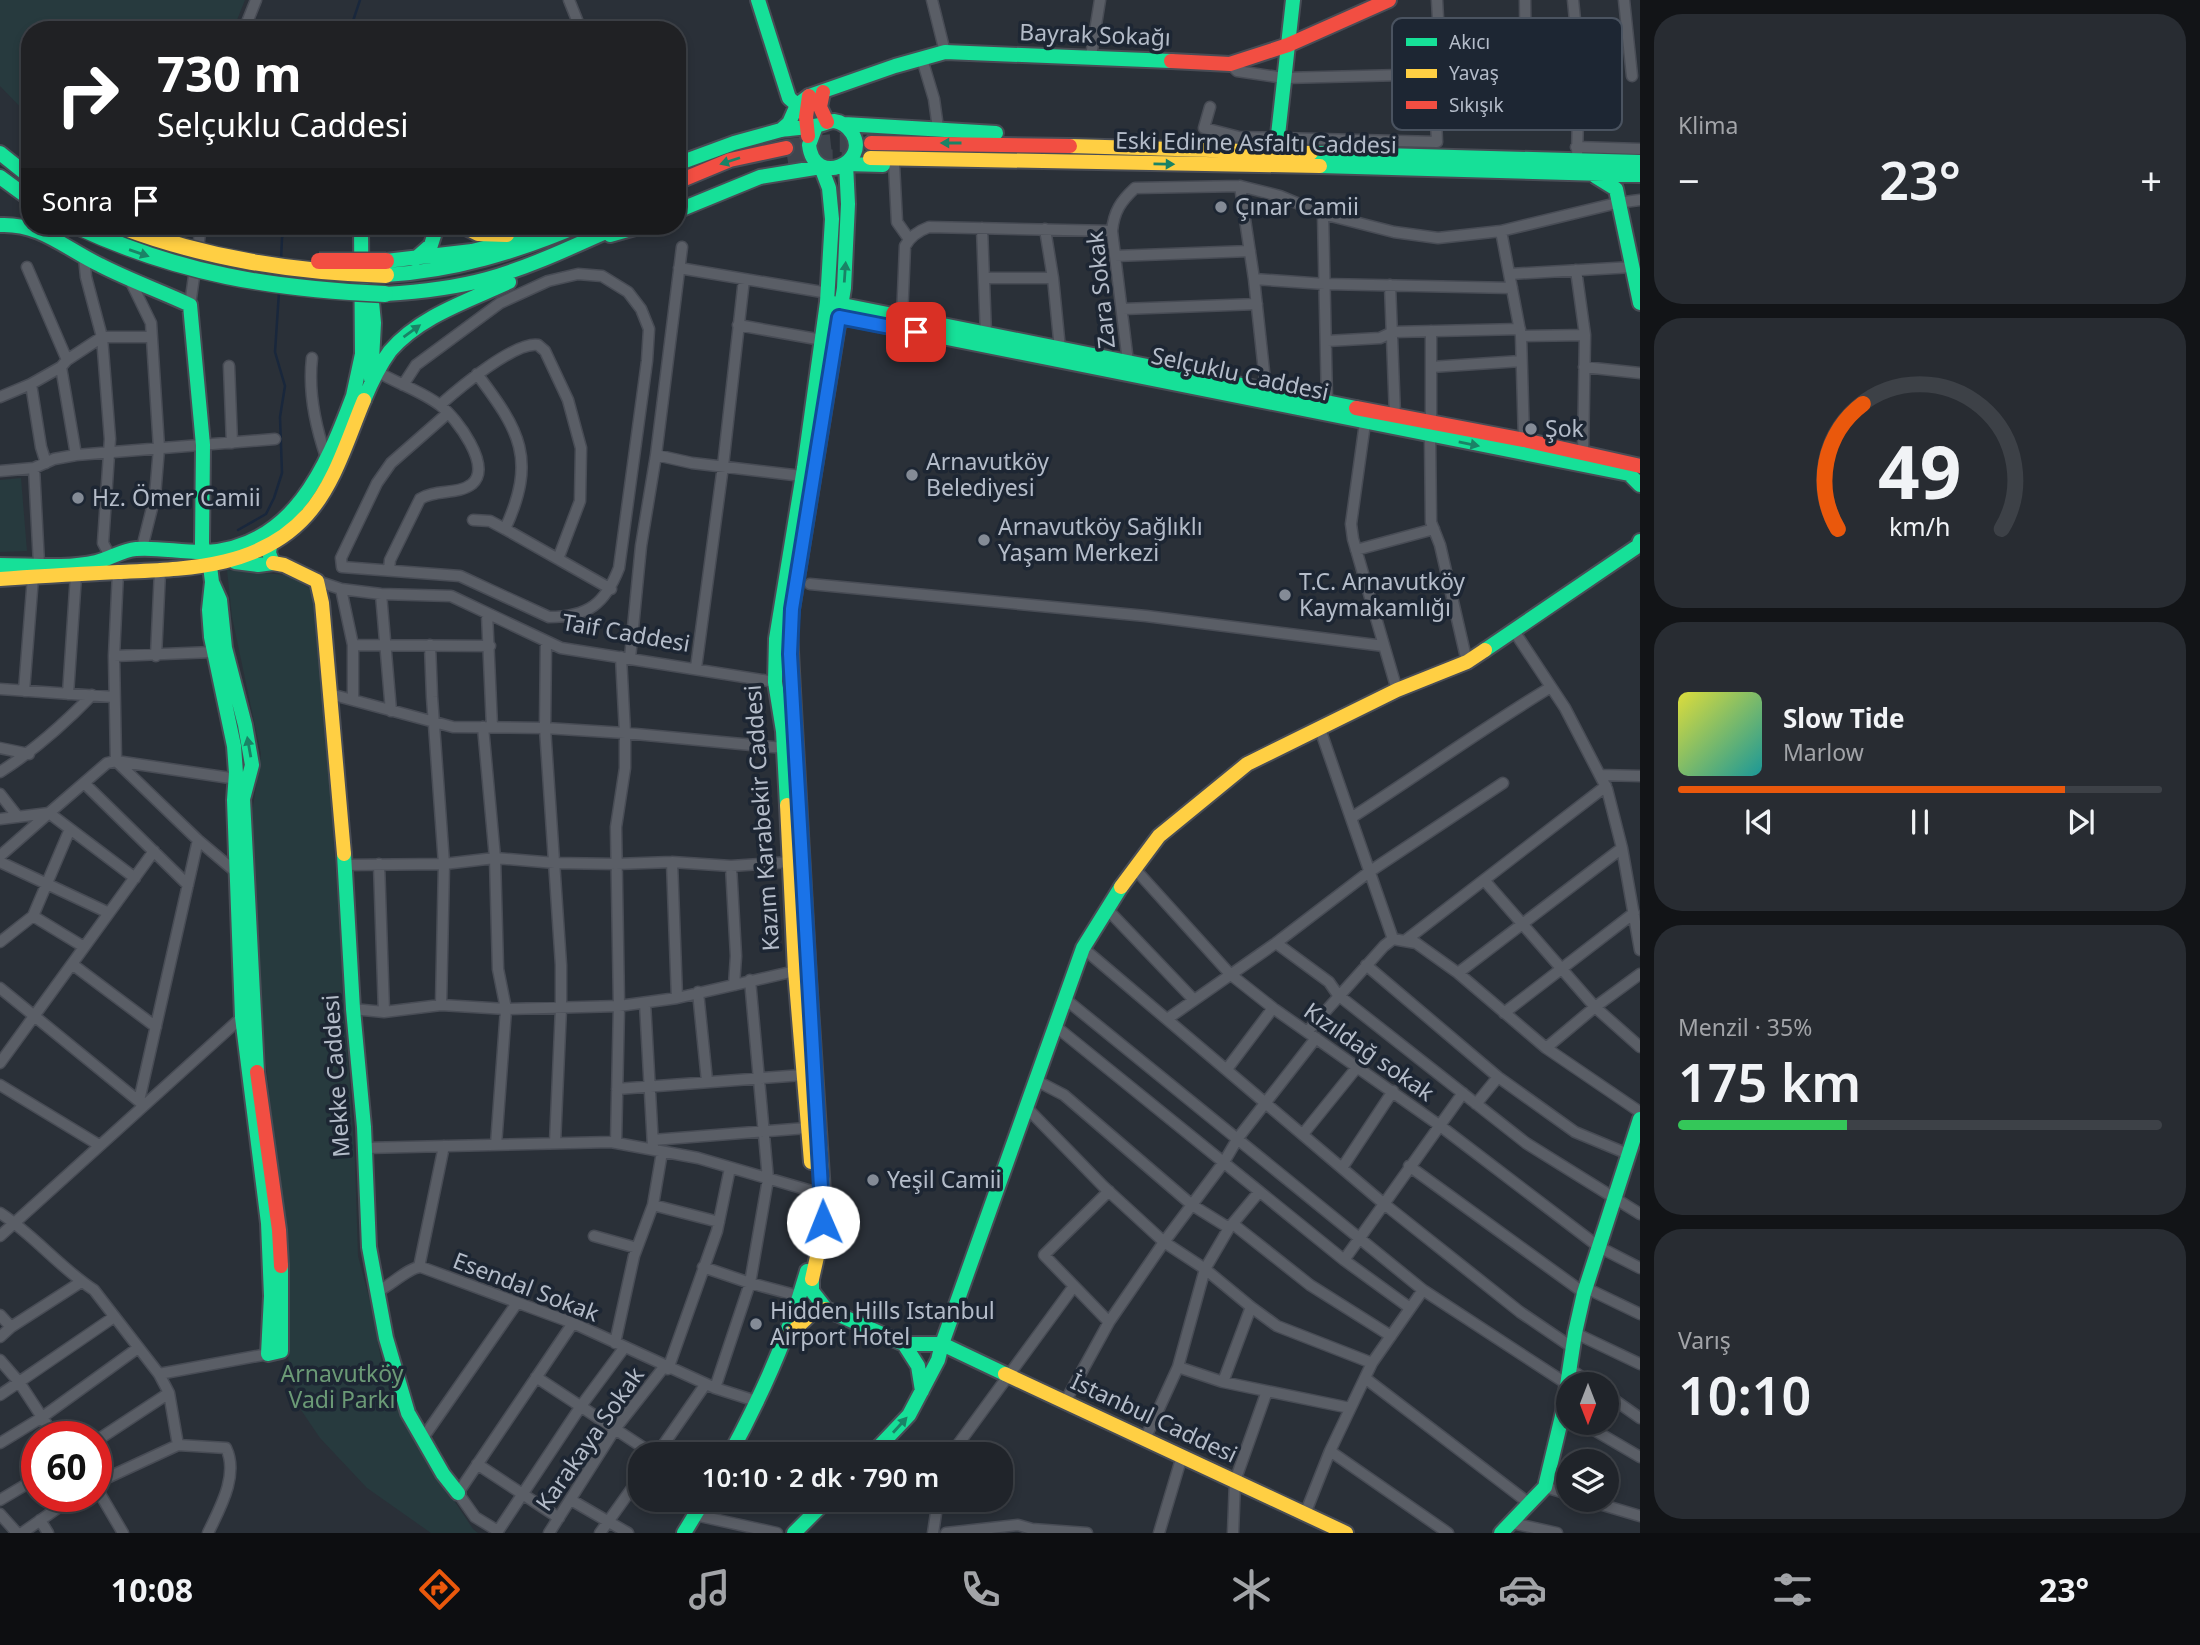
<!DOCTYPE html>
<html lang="tr">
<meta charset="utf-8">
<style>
:root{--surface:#20242a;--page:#282c32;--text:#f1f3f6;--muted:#a2a4a8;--line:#3d4147;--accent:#ea580c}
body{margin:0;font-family:"Noto Sans",sans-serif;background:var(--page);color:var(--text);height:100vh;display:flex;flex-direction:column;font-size:26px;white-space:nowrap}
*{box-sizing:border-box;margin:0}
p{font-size:23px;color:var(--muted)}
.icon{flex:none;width:38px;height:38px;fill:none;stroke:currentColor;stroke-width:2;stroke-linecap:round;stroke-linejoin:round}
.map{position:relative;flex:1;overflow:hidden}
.panel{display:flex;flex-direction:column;gap:14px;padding:14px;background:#121417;width:560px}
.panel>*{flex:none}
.top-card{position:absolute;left:21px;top:21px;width:665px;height:214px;border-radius:28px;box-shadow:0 4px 10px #0003,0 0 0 2px var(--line);background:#202124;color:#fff;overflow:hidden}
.needle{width:46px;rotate:180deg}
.buttons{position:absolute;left:1556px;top:1372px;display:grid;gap:14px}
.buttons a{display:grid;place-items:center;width:63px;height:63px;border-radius:50%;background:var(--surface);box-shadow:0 4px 10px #0003,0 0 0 2px var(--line);font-size:35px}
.speed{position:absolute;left:21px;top:1421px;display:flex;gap:14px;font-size:35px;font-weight:700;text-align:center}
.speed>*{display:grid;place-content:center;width:91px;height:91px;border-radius:50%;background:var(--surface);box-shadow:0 4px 10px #0003,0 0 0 2px var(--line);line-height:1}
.speed .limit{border:10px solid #d22;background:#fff;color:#111}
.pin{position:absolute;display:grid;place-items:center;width:60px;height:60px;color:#fff;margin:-30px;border-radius:14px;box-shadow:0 4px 10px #0006}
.me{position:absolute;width:77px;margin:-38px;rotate:359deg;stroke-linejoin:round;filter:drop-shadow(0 0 5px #0008)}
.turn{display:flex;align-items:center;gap:24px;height:147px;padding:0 21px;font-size:32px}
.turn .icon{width:91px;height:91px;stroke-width:2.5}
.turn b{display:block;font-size:49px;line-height:60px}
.then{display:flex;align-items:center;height:66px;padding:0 21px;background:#0003;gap:14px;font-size:26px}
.big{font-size:52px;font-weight:600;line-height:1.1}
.panel .card{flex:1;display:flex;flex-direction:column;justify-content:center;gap:10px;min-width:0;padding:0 24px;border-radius:28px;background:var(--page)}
.panel .dial{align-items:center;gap:0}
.dial svg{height:182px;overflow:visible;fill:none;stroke:var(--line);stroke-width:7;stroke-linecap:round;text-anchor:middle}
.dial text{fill:var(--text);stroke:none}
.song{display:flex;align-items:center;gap:21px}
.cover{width:84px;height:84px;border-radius:10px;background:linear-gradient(135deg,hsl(60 70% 55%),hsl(180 70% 35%))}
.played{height:7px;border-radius:4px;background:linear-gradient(90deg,var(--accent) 80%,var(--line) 80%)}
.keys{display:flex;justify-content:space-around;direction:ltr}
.heat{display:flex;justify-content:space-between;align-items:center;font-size:38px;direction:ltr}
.charge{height:10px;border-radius:5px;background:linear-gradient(90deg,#34c759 35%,var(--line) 0)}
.trip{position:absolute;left:628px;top:1442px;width:385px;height:70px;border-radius:28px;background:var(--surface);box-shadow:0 4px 10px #0003,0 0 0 2px var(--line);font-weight:600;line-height:70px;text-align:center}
.tab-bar{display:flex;height:112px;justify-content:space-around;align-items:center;background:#0d0e11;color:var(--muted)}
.tab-bar .icon{width:49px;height:49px}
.tab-bar .selected{color:var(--accent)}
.tab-bar b{font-size:32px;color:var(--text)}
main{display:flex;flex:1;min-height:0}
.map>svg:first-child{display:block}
</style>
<main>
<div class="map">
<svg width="1640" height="1533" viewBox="0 0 1640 1533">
<rect width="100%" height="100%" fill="#2a3038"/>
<path fill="#273a3e" d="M0,0H245L233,30H30V117L0,86Z
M21,478L27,551L0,552V480Z
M227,570L288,575L312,590L319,619L355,1161L358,1256L370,1301L382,1364L395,1400L414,1440L473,1529L478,1533H431L367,1488L320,1438L299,1407L287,1353L288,1261L263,1037L252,813L261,754L232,617Z"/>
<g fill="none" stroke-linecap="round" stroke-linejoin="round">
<path stroke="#19273c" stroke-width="2.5" d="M350,30L360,0
M281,261L282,238L286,226
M238,530L266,514L274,498L282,473L280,417L285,386L275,352L279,292"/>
<path stroke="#3f454e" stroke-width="18" stroke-dasharray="18 9" stroke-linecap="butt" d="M786,148L832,143H871
M788,162L806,159L861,158"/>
<g stroke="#484c55" stroke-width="13">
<path id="street" d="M569,0L581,30
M932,0L945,52
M1437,0L1441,74
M1573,0L1579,61L1577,160
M1624,0L1632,76
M244,30L256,0
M1091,56L1100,0
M922,59L934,99L938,128
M1230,64L1237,71L1284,78L1441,74L1526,75L1525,0
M1210,107L1204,128L1239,137L1437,142L1436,121
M1576,147L1640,149
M894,165L897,222L909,239
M1240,186L1254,279L1266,390
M1323,214L1327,402
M982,228L986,335
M1045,229L1053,278L1060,349
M1501,231L1521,336L1524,440
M1115,256L1250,251
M84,257L86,277L102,337L110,439L103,543L110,556
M27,267L67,360L61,367L76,455
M679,268L828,293
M1576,270L1585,335L1583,453
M1510,274L1633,267
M129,278L151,323L159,448L155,496L142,548
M984,278H1053
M1254,279L1325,284L1512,288
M1390,285L1395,416
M190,305L201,226
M1123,309L1257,304
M902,318L905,246C910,237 918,231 929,227L1112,231
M738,325L822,340
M1431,331V422
M1521,336L1585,335
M1327,341L1380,338L1393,332L1520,329
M312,358C308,392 315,425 326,457
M67,360L102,337H151
M1128,362L1112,231C1114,211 1121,201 1135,188L1240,186L1280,196L1323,214L1394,232L1438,238L1501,231L1617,203L1640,200
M229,366L232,443
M1431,367L1521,361
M1584,367L1640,373
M378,372C398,384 422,391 441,406C456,418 493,466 472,484C458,495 435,489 420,499L390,560L389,570
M477,374C520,431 537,459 505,529
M403,385L416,365L500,303L548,281L578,274L602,276L628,292L641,309L649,329L647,361L619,568C605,604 588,617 549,617L460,576L342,567L341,558L377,483L391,463L448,413
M0,397L31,384
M440,405C458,389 515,341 538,345L545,351L568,400L581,448L580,501L558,559
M1365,423L1351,524L1353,539L1397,690
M1430,436L1431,522L1440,545L1467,662
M656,455L692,463L802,476
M46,463L41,447L31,384L61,367
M34,468L39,564
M0,471L34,468L54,459L76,455L275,439
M473,520L490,521L505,529L611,589
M1356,550L1434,529
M118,572L114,656L116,761L198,840L237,873
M317,581L341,589L381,594L451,596L561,648L775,682
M810,584L1146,616L1384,646
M341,589L353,645V700
M381,594L391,711
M487,614L492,727
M1514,631L1565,708L1607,789L1622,848L1640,950
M546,641L545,728L561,965V1008L555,1143
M353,645L490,646
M430,645L432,697L444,864L441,1005
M114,656L213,652
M156,656L160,571
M630,658L641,546L656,455L682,247
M696,668L723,466L744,279
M0,689L114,697
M24,691L33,577
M68,694L76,575
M330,694L453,727L545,728L625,733L784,748
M483,727L495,858L498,969L506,1009L496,1145
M1320,729L1393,939
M0,748L29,754
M0,772C35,750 63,725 92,695
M1600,775L1640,776
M85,784L188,885
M0,794L18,817
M1351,818C1418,775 1483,728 1551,687
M0,819L49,813L107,763L116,761L237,779
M0,856L49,813L135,878
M0,862L109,913
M672,862L677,998
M379,864L384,1012
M345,865L444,864L495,858L555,863L616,864L672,862L731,866L790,862
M731,866L736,956L734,985
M1135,869L1230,974L1273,1008L1439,1125L1599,1247L1640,1268
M1484,880L1595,1007L1640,1047
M1107,909L1194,1000
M33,916L84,947
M1406,940L1606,786
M0,942L33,916L70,829
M1276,943L1369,872L1503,783
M1083,948L1383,1203L1520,1312L1573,1348
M72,964L156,1027
M1366,965L1498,1077L1575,1132L1628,1154
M1458,973L1622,848
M0,988L141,1103
M698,992L707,1081
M1064,998L1423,1290L1567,1384
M645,1003L653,1146
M353,1009L384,1012L441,1005L506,1009L619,1006L677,998L795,971
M1504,1013L1634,913
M1167,1019L1276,943L1329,982L1338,995L1526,1143L1640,1214
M1054,1025L1344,1260L1410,1308
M1307,1032L1384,946L1393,939L1416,943L1458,973L1546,1048L1640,1112
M1546,1048L1595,1007L1640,974
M0,1063L154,851
M1227,1069L1273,1008
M1035,1080L1064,1095L1192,1205L1229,1228
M0,1085L99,1145
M617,1089L803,1075
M139,1101L198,840
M1476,1104L1498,1077
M1026,1107L1103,1186L1164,1242L1205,1269L1251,1307L1277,1326L1372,1363
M1303,1134L1358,1066
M653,1140L807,1128
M616,1143L619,1006L616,827L625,768V733L621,657
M365,1148L611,1142L698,1158L815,1192
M1409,1166L1584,1293
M1342,1168L1393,1091
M653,1205L719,1222
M0,1213C34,1235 60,1268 94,1290L159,1374L169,1393L178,1445L96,1483
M1233,1224L1310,1285L1391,1336
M0,1236L242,1017
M594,1236L637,1248
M1344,1260L1463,1093
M419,1267L444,1146
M703,1267L750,1283L799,1296
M1586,1288L1640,1314
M377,1292C390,1286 409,1267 421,1267L573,1323L715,1388L759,1402
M0,1315L11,1327
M1109,1322L1044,1255L1109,1191
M573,1323L458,1493L475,1517L498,1531L581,1406L624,1348
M1575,1333L1640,1364
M0,1337L11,1327L81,1282
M615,1343L634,1256L653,1205L662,1152
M0,1360L19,1382L55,1437
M1178,1367L1223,1382L1350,1408
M668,1369L717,1231L730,1168
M1570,1369L1592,1384
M159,1374L268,1354
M536,1377L653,1454
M1365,1378L1530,1504
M1223,1382L1251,1307
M715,1388L750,1283L768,1179L750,980
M1606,1394L1640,1418
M0,1395L114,1317
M1065,1402L1109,1322L1164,1242L1224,1162L1238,1138L1316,1038
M1582,1423L1640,1457
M423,1438L517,1303
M1145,1439L1178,1367L1205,1269L1229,1228L1259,1192
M96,1441L169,1393
M0,1443L41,1418L138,1348
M178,1445L226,1448C239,1475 220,1508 208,1533
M1330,1451L1448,1533
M657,1454L705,1385
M951,1454L1074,1286
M477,1464L559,1518
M96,1487L123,1533
M1545,1487L1568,1494
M0,1500L37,1478
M571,1500L628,1533
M1586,1500L1640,1516
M0,1514L17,1533
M1305,1514L1330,1451L1372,1363L1423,1290
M695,1515L777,1533
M40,1520L48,1533
M1512,1523L1557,1533
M22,1533L75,1496
M549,1533L615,1429L664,1367
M600,1533L640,1477
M933,1533L938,1500
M946,1533L1018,1525L1032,1529L1087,1533
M1159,1533L1182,1456
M1233,1533L1235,1481L1267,1391"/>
</g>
<g stroke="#484c55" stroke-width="18">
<path id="fast" d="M758,0L789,98L797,105L809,96L895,66L945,52L1171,61
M844,124L996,133
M781,130C793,128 807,128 819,125C824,124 829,121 834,121C842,122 848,127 852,133C871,163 814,188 809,145L816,126
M781,130L789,123L797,105
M0,153L30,177
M1276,153L1293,0
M1311,153L1640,162
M677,164L734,143L781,130
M846,164L883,165
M1320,166L1640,175
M1595,176L1616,189L1640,303
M0,177L30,199
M677,211L760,177L821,167
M0,225C40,223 66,249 100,265C129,280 160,291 190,305L203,445L202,544L204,552
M610,235L642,226
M415,259L431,245L437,226
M386,261L472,251L500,244L540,226
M386,275C454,271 516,252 578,226
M385,294C419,292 454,288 487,279C533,266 576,245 619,226
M833,303L1356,408
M832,315L1629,474L1640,485
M371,379L374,323L372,302
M353,396L362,354L361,226
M364,400C371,383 379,366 390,351C420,316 468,301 509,282
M1638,546L1640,541
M235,562L258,565L273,563L269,553L270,546
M0,565C31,565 65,569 96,562C110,559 122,550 136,549C159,547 182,553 206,552C293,547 326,468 353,396
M210,566L212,582L220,600L225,648L245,725L252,765L243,799L257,1072
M212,582L209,610L211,637L234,746L236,773L234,800L242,1017L268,1223L271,1296L268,1354L281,1351V1266
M1485,650L1638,546
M793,691L790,632L792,609L844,288L848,204L846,164
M787,805L783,731L775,682L776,639L804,468L827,302L832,219L829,188L821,167
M344,854L353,1009L364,1127L369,1247L386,1338L408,1413L443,1474L458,1493
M812,1279V1291L826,1309L904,1344H942L938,1360L909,1415L872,1454
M904,1344L918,1366L922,1391
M1005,1374L942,1344L1083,948L1121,887
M730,1454C762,1395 789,1335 807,1271
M684,1533L704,1500
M794,1533L827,1500
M1501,1533L1545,1487L1563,1412L1575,1333L1584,1293L1640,1119"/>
</g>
<g stroke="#484c55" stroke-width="18">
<path id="slow" d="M1070,146L1311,153
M870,158L1320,166
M462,226L478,234L507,235
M273,563L284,565L317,581L322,603L344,854
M0,579C39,576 78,574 118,572C184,569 259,569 307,515C335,484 348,438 364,400
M787,805L795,971L811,1162
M1121,887L1159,836L1247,764L1397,690L1467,662L1485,650
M809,977L824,1207L821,1239L812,1279
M789,1335L811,1314L826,1309
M1005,1374L1346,1533"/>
</g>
<g stroke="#484c55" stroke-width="18">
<path id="jam" d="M1171,61L1230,64L1288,45L1389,0
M823,92L820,107L827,122
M808,136L806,117L809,96
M871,143L1070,146
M677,182L730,160L786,148
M1356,408L1524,440L1640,466
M793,691L809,977
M257,1072L279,1230L281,1266"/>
</g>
<use href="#street" stroke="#5a5e66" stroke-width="10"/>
<use href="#fast" stroke="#16e098" stroke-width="14"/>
<use href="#slow" stroke="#ffcf43" stroke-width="14"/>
<use href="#jam" stroke="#f24e42" stroke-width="14"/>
<g stroke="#474c53" stroke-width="19" stroke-linecap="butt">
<path id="fast-bridge" d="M76,226C179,274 272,289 385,294"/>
</g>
<g stroke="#474c53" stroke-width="19" stroke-linecap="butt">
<path id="slow-bridge" d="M120,226C207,259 294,272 386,275"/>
</g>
<g stroke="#474c53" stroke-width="19" stroke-linecap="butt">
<path id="jam-bridge" d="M319,261H386"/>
</g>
<use href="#fast-bridge" stroke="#16e098" stroke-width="16"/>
<use href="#slow-bridge" stroke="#ffcf43" stroke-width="16"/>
<use href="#jam-bridge" stroke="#f24e42" stroke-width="16"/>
</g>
<defs><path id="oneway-solid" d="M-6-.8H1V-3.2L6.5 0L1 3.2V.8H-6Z" transform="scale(1.75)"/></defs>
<g fill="#1a8366">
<use href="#oneway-solid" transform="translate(951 143) rotate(-180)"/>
<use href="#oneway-solid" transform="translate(730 161) rotate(162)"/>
<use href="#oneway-solid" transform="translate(1164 164) rotate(1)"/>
<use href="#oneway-solid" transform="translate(139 253) rotate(19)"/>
<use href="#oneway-solid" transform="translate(845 272) rotate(-86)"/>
<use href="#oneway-solid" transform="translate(412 331) rotate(-36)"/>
<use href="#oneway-solid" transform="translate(1469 444) rotate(11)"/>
<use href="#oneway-solid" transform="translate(249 747) rotate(-100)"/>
<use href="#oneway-solid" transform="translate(900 1425) rotate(-48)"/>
</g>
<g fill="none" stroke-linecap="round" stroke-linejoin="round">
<g stroke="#114b97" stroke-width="18">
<path id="route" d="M823,1222L790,654L792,609L839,317L916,332"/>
</g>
<use href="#route" stroke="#1a73e8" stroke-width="12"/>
</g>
<g fill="#848b96" stroke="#1d2633" stroke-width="2.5">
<circle cx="1221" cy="207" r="7"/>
<circle cx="1531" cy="429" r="7"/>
<circle cx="912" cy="475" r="7"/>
<circle cx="78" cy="498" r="7"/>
<circle cx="984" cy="540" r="7"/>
<circle cx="1285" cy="595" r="7"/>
<circle cx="873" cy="1180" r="7"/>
<circle cx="756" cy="1324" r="7"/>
</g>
<g text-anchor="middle" stroke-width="7" stroke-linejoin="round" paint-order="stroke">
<g font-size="23" fill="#b4bcc9" stroke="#1d2633">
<text transform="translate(1095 35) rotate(2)" y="8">Bayrak Sokağı</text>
<text transform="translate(1256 143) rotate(1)" y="8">Eski Edirne Asfaltı Caddesi</text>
<text transform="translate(1101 290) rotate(-96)" y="8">Zara Sokak</text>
<text transform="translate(1240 374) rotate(12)" y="8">Selçuklu Caddesi</text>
<text transform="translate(626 633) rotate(10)" y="8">Taif Caddesi</text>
<text transform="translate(762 818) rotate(-94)" y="8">Kazım Karabekir Caddesi</text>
<text transform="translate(1369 1052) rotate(35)" y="8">Kızıldağ sokak</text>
<text transform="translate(336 1076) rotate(-94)" y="8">Mekke Caddesi</text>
<text transform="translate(526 1287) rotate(21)" y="8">Esendal Sokak</text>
<text transform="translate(1154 1418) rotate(25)" y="8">İstanbul Caddesi</text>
<text transform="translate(590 1439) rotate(-55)" y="8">Karakaya Sokak</text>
</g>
<g font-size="23" fill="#b4bcc9" stroke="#1d2633" text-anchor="start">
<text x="1235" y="215">Çınar Camii</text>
<text x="1545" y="437">Şok</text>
<text x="926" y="470">Arnavutköy<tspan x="926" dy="26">Belediyesi</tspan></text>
<text x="92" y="506">Hz. Ömer Camii</text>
<text x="998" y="535">Arnavutköy Sağlıklı<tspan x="998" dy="26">Yaşam Merkezi</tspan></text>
<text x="1299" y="590">T.C. Arnavutköy<tspan x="1299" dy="26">Kaymakamlığı</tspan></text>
<text x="887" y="1188">Yeşil Camii</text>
<text x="770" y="1319">Hidden Hills Istanbul<tspan x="770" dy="26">Airport Hotel</tspan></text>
</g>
<g font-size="23" fill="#6b9a76" stroke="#1d2633">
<text x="342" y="1382">Arnavutköy<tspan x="342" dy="26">Vadi Parkı</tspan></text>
</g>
</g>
<rect x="1392" y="18" width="230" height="112" rx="10" fill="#1d2633" stroke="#4a5360" stroke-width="2"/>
<rect x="1406" y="38" width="31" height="8" fill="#16e098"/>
<rect x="1406" y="69" width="31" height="9" fill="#ffcf43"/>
<rect x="1406" y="101" width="31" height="8" fill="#f24e42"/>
<g font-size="19" fill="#b4bcc9">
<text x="1449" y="49">Akıcı</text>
<text x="1449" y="80">Yavaş</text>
<text x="1449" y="112">Sıkışık</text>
</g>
</svg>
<div class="buttons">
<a><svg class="needle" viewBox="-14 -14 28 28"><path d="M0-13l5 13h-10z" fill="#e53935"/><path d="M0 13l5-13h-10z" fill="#a2a4a8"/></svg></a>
<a><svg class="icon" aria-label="layers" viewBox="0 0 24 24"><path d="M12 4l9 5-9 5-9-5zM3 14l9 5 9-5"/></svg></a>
</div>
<div class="speed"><div class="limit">60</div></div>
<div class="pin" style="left:916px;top:332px;background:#d93025"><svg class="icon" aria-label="arrive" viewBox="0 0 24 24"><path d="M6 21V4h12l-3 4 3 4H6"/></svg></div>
<svg class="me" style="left:823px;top:1222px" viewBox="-20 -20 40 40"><circle r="19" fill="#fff"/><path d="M0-13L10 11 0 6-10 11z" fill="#1a73e8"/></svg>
<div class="trip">10:10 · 2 dk · 790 m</div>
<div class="top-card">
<div class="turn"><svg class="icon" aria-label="right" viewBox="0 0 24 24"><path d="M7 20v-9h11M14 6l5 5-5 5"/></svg><div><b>730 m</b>Selçuklu Caddesi</div></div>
<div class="then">Sonra<svg class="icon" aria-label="arrive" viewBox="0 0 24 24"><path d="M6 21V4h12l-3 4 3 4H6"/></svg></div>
</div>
</div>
<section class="panel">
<div class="card"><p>Klima</p>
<div class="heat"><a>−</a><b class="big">23°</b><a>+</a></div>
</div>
<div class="card dial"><svg viewBox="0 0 100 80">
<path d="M14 69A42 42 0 1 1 86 69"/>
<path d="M14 69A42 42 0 0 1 25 14" stroke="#ea580c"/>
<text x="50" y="56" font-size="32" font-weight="700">49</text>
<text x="50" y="72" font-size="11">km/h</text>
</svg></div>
<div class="card">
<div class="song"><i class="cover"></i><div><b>Slow Tide</b><p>Marlow</p></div></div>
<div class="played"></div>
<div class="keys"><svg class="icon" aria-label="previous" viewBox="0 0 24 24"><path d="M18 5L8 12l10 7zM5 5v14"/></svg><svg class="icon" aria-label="pause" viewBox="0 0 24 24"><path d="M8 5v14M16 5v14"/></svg><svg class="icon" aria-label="next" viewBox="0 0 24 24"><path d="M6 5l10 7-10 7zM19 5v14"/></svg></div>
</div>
<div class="card"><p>Menzil · 35%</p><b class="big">175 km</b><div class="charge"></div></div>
<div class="card"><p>Varış</p><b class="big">10:10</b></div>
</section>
</main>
<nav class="tab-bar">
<b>10:08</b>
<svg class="icon selected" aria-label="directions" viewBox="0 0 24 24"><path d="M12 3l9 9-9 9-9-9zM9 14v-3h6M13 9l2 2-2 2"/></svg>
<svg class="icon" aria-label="music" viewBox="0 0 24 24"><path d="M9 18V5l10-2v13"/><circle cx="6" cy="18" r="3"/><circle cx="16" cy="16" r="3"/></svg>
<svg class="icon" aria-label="phone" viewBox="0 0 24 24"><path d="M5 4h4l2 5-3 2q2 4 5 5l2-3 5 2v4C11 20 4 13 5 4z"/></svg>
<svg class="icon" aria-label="climate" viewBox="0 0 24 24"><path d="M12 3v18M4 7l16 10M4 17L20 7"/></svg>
<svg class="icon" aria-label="car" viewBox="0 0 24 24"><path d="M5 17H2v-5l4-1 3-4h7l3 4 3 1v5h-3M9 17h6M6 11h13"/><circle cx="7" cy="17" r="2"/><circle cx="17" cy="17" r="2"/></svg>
<svg class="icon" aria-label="filters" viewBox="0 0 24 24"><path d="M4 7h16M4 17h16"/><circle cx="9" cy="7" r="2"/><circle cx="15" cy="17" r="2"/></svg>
<b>23°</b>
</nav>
